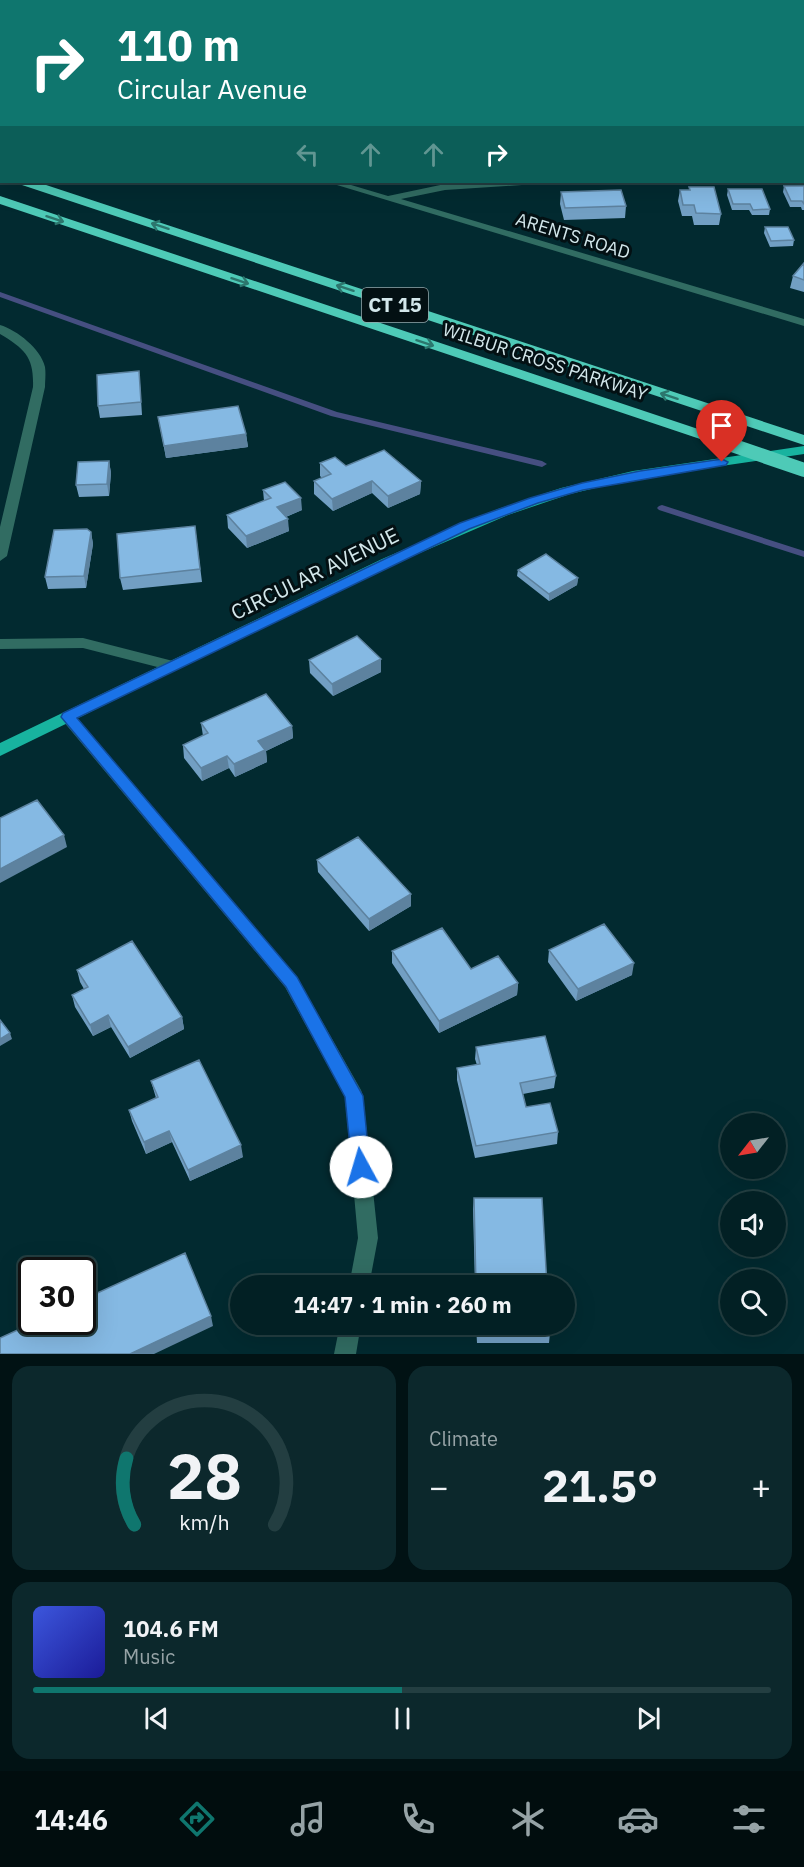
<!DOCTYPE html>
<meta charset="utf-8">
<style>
:root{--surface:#022024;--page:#0c282c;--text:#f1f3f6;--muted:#96a3a6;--line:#233e41;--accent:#0f766e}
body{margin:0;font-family:"IBM Plex Sans",sans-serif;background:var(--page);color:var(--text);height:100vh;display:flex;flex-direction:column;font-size:22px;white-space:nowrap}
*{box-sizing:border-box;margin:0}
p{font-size:20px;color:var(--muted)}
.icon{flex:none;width:33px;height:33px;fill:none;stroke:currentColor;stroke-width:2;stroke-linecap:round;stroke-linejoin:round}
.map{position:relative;height:1354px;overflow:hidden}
.drawer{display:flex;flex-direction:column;gap:12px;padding:12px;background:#011214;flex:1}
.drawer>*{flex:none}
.top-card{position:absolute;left:0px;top:0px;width:804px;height:183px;box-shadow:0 6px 24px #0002,0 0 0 2px var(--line);background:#0f766e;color:#fff;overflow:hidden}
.needle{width:39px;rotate:239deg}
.controls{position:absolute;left:720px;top:1113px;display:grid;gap:12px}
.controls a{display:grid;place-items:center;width:66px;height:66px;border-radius:50%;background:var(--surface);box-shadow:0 6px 24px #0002,0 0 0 2px var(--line);font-size:30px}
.speed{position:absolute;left:18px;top:1257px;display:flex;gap:12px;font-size:30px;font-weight:700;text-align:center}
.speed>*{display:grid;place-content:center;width:78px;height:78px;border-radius:50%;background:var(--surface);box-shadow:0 6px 24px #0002,0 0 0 2px var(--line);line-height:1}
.speed .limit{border:3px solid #111;border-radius:9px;background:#fff;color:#111}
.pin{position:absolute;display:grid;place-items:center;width:51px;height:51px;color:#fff;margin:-62px -26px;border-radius:50% 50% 50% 0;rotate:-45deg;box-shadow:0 0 6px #0007}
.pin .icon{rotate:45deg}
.me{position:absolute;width:66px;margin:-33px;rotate:354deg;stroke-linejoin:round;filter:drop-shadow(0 0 4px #0008)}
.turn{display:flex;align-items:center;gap:21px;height:126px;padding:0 18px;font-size:27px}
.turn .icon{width:78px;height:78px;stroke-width:2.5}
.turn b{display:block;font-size:42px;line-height:51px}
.lanes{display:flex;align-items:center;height:57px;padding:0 18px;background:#0003;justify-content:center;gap:30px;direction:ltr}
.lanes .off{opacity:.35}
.big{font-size:45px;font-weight:800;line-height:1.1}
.drawer .widget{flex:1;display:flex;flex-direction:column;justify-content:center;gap:9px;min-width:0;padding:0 21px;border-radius:18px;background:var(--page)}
.drawer .dial{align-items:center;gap:0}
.dial svg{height:156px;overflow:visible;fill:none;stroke:var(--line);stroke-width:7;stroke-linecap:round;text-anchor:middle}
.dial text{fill:var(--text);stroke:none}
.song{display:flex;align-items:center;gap:18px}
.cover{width:72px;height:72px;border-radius:9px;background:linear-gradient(135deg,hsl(230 70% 55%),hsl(240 70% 35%))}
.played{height:6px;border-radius:3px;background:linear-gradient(90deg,var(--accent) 50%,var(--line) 50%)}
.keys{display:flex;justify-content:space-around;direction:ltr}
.heat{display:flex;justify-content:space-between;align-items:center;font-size:33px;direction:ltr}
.drawer .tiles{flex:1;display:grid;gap:12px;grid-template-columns:1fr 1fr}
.widget:last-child{grid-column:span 2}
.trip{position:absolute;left:230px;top:1275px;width:345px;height:60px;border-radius:30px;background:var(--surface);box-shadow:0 6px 24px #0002,0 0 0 2px var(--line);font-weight:800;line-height:60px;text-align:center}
.menu{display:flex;height:96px;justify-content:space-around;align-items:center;background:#010d0e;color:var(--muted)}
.menu .icon{width:42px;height:42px}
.menu .active{color:var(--accent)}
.menu b{font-size:27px;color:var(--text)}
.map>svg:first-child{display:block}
</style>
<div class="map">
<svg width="804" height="1354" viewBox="0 0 804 1354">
<rect width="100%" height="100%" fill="#022a30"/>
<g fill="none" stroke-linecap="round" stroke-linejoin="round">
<path fill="#464f81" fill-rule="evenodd" d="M0,292L337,412L542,461L547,464L542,467L331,416L0,297Z
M662,505L804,551V557L659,510L657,508L659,506Z"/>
<path fill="#316c62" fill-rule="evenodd" d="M802,41H804V47H802Z
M0,82L2,83V89L0,88Z
M802,157H804V163H802Z
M327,182H341L388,196L445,184L527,182L522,185L445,190L401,199L804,319V326Z
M0,325C17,330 41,349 45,367C46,374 45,381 45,387L7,556L0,561V527L33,387C34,357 25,349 0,334Z
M83,638L173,661L180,666L173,671L83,648L0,649V639Z
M68,711L73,713L297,977L361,1090L363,1096L378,1238L369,1286H349L358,1238L345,1097L285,987L63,721L60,717L63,713Z
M340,1324H361L356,1354H334Z"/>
<path fill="#18b39f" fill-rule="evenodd" d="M804,446V454L633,479L570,494L508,515L392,565L0,756V743L382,559L498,509L561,488L633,471Z"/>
<path fill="#4ecab7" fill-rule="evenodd" d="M0,169H2V177H0Z
M20,182H37L804,435V445L22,185Z
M0,196L725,438L728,441L720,446L715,444L0,204Z"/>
<path stroke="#4ecab7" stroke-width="14" d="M720,441L804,470"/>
</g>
<path fill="#729fc3" d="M227,0H260V2H227Z
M282,0H332V2H283Z
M436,0H459V1L437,2Z
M789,0H804V24H802V2H789Z
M802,55H804V81H802Z
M784,186H804V210H802L801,207H790L783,192Z
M689,187L721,214L719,225H694L692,216H682L678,201L680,190H689Z
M728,189L770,209L769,215H752L749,210H732L727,195Z
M561,192L626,206L625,218L564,220L560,204Z
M765,227L794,240L793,246L770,247L764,233Z
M804,263V292L790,288L793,276Z
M140,383L142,415L100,418L98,406Z
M158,417L246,434L248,447L166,458Z
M109,461L111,473L109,496L79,497L76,485Z
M320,463L346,466L421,481L420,494L388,508L372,493L333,511L314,494V481L322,478L320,476Z
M263,490L302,510L286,517L289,531L247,548L228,528L227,515L264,501Z
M195,526L202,582L123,590L120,578Z
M91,532L93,544L86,588L48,589L45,577Z
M518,570L578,578L577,585L549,601L517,576Z
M309,660L381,672L333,696L310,673Z
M201,723L292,726L293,738L266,751L267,762L235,777L229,768L202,781L184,758L183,745L203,736Z
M317,860L411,906L369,931L318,872Z
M549,950L632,975L576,1001L548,962Z
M392,951L471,969L518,983L517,995L439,1033L392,963Z
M77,970L182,1017L184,1029L130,1058L111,1027L93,1036L75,1007L72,995L84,989L80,982Z
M476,1047L556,1076L554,1088L523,1094L526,1107L558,1132L557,1144L475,1158L457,1080V1068L477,1065L475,1059Z
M151,1081L243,1157L190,1181L172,1142L146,1154L132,1121L129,1110L156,1098Z
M474,1198L547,1286H475L473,1209Z
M476,1324H550V1333L549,1343H477Z"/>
<path fill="#5d829f" d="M0,16H2V27H0Z
M802,124H804V135H802Z
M246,434L248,447L166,458L164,446Z
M109,461L111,473L109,496L107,484Z
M372,481V493L333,511L332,499Z
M421,481L420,494L388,508V496Z
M301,498L302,510L278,520L277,507Z
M288,519L289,531L247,548L246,536Z
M91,532L93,544L86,588L84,576Z
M578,578L577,585L549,601V594Z
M381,659V672L333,696L332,684Z
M292,726L293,738L266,751L267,762L235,777L234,764L258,741Z
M227,756L229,768L202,781L201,768Z
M64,835L67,847L0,883V869Z
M411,894V906L369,931V919Z
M634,963L632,975L576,1001L578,989Z
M518,983L517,995L439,1033V1021Z
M108,1015L111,1027L93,1036L90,1025Z
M182,1017L184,1029L130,1058L128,1047Z
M10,1033L12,1039L0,1046V1039Z
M169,1131L172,1142L146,1154L144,1142Z
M241,1145L243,1157L190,1181L188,1170Z
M211,1316L213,1326L154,1354H130Z"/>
<path fill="#85b9e3" stroke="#5d829f" stroke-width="1.5" d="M151,0H184L185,2H134Z
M229,0H256L237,2H229Z
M284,0H297V2H284Z
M693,0H704V2H693Z
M732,0H747L749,2H733Z
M791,0H804V14H802V2H793Z
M0,7H2V16H0Z
M802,55H804V71H802Z
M802,113H804V124H802Z
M784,186H804V204L802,201H791Z
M689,187H714L721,214L696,213L694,205H683L680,190H690Z
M728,189H762L770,209L753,210L750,204H733Z
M621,190L626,206L565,208L561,192Z
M765,227H788L794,240L771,241Z
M804,263V280L793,276Z
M139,371L141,402L98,406L97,375Z
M238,406L246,434L164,446L158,417Z
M384,450L421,481L388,496L372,481L332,499L314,481L331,474L320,463L335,457L346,466Z
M109,461L107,484L76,485L78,462Z
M285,482L301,498L277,507L288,519L246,536L227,515L271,498L263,490Z
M195,526L200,569L120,578L117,534Z
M87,529L91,532L84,576L45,577L54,530Z
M546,554L578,578L549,594L518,570Z
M357,636L381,659L332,684L309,660Z
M266,694L292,726L258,741L265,750L234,764L227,756L201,768L183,745L208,733L201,723Z
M37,800L64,835L0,869V818Z
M358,837L411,894L369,919L317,860Z
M604,924L634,963L578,989L549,950Z
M442,928L471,969L498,956L518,983L439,1021L392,951Z
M132,941L182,1017L128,1047L108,1015L90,1025L72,995L88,987L77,970Z
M0,1020L10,1033L0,1039Z
M545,1036L556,1076L520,1083L526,1107L550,1103L558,1132L476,1146L457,1068L480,1064L476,1047Z
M199,1060L241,1145L188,1170L169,1131L144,1142L129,1110L158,1097L151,1081Z
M474,1198H542L547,1286H476Z
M185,1253L211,1316L130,1354H0V1338L35,1322H82V1300Z
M477,1324H550V1333L477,1332Z"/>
<defs><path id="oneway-shaft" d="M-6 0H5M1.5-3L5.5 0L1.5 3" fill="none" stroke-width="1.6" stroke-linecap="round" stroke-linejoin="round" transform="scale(1.5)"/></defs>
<g stroke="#2c766d">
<use href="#oneway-shaft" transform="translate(55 219) rotate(18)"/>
<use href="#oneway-shaft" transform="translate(160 226) rotate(-162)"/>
<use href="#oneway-shaft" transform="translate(240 281) rotate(18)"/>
<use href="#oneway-shaft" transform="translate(345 288) rotate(-162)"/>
<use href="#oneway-shaft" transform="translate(425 343) rotate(18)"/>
<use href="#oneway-shaft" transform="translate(669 396) rotate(-162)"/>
</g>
<path fill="#1a73e8" stroke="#114b97" stroke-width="1.5" d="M722,459L728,462L726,465L583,490L538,503L469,529L77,718L297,977L363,1096L370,1167L367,1173L361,1175L355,1173L352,1167L345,1097L286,987L61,717L63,713L460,523L530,498L582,483L640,471Z"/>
<g text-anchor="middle" stroke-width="6" stroke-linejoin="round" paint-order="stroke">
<g font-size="18" fill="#d3e7eb" stroke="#031013">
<text transform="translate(573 236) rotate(17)" y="6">ARENTS ROAD</text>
<text transform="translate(545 362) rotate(18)" y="6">WILBUR CROSS PARKWAY</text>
</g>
<rect fill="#031013" stroke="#95a6aa" stroke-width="1.5" x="362" y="288" width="66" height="34" rx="4.5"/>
<g font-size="20" font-weight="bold" fill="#d3e7eb">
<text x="395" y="312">CT 15</text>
</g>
<g font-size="21" fill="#d3e7eb" stroke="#031013">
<text transform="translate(315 574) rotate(-26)" y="7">CIRCULAR AVENUE</text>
</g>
</g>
</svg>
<div class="controls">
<a><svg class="needle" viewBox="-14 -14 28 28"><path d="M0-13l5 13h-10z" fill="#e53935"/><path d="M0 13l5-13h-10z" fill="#96a3a6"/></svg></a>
<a><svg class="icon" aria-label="sound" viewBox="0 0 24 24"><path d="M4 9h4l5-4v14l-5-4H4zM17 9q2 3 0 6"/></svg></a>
<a><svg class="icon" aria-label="search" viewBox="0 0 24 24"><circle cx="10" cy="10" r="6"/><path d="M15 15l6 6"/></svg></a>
</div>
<div class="speed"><div class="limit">30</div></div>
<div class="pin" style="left:722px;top:462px;background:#d93025"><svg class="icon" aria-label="arrive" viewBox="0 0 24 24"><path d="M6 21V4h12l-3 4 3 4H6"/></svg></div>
<svg class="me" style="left:361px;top:1167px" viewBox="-20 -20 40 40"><circle r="19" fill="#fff"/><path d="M0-13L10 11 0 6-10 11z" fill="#1a73e8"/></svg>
<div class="trip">14:47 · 1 min · 260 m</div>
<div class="top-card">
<div class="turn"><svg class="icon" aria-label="right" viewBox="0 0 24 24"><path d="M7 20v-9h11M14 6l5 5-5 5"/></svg><div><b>110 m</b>Circular Avenue</div></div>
<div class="lanes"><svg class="icon off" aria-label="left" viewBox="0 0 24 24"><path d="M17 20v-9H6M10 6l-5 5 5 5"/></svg><svg class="icon off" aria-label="ahead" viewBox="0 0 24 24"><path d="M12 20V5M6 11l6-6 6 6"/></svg><svg class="icon off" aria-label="ahead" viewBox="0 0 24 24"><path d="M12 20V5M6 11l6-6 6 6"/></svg><svg class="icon" aria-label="right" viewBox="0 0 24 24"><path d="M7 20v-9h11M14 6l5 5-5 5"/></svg></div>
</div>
</div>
<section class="drawer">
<div class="tiles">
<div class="widget dial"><svg viewBox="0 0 100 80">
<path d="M14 69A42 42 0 1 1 86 69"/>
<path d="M14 69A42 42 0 0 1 10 35" stroke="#0f766e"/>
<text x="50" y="56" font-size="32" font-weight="700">28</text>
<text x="50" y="72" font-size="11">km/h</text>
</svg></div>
<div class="widget"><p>Climate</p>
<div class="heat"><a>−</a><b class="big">21.5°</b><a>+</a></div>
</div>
<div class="widget">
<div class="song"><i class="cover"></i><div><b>104.6 FM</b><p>Music</p></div></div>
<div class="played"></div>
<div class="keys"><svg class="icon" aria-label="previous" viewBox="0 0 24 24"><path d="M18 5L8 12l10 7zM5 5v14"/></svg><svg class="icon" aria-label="pause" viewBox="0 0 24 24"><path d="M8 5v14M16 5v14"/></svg><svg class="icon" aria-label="next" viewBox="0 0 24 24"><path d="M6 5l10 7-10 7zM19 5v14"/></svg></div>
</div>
</div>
</section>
<nav class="menu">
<b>14:46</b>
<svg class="icon active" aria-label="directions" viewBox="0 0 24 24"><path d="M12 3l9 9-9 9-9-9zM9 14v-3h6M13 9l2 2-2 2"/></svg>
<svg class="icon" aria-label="music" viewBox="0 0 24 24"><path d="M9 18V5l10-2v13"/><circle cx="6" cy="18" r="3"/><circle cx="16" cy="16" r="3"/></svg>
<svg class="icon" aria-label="phone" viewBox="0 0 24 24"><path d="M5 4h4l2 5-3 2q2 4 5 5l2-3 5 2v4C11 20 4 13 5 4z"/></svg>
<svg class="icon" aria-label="climate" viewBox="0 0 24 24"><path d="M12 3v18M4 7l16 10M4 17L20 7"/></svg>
<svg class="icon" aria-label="car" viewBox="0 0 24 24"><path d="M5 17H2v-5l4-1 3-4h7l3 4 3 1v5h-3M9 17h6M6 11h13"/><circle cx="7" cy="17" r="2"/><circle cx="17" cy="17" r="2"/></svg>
<svg class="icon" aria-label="filters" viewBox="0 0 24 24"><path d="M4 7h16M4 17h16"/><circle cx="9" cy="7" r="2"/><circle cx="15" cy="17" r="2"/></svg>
</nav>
